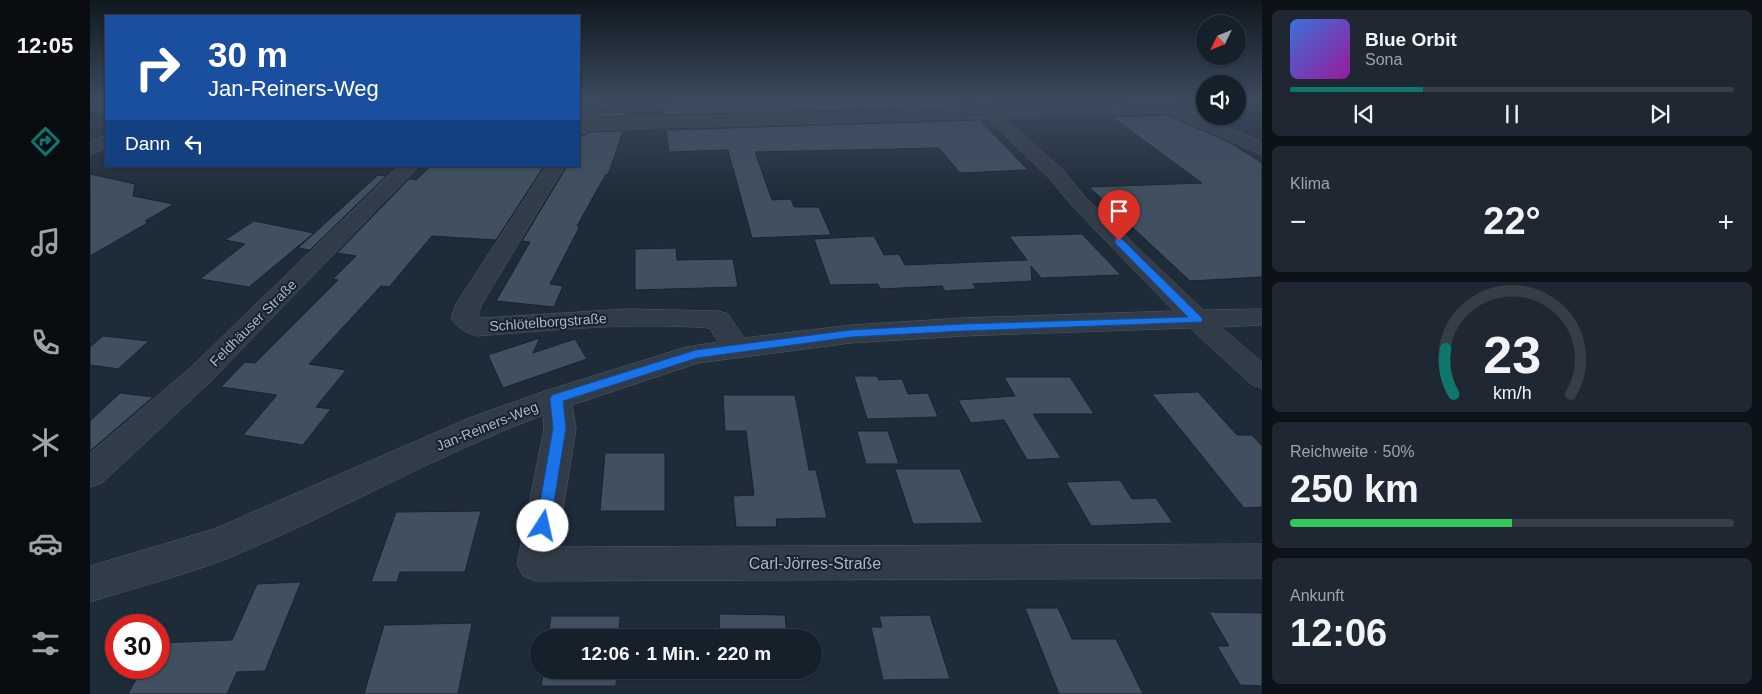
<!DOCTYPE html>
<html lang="de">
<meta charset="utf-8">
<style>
:root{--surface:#16202a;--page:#1f2832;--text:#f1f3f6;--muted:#9ea3a8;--line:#353e47;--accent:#0f766e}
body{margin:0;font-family:Arial,sans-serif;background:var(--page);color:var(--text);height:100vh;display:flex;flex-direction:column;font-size:19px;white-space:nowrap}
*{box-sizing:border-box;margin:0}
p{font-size:16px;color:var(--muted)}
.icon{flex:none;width:28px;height:28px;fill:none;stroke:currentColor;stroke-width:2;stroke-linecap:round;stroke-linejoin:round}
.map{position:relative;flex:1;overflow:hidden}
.details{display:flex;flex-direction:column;gap:10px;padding:10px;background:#0c1217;width:500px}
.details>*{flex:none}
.banner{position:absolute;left:15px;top:15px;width:475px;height:152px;border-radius:0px;box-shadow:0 1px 4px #0004,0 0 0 1px var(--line);background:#1a4fa0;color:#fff;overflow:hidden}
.needle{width:32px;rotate:227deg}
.fabs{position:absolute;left:1106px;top:15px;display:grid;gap:10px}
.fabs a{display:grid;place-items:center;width:50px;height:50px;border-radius:50%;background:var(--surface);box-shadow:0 1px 4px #0004,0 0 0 1px var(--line);font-size:25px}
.speed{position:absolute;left:15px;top:614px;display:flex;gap:10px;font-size:25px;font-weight:700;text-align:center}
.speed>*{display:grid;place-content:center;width:65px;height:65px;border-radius:50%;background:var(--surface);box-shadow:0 1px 4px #0004,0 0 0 1px var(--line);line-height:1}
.speed .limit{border:8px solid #d22;background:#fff;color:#111}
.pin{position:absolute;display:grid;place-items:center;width:42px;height:42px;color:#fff;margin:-51px -21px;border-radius:50% 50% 50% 0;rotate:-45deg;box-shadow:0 0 5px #0007}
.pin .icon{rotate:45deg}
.me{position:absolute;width:55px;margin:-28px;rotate:10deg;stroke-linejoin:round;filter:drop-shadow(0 0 4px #0008)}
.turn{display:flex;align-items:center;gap:18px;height:105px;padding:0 20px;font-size:22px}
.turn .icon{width:65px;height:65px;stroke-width:2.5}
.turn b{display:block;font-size:35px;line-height:42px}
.then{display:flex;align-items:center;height:48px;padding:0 20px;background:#0003;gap:10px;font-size:19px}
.big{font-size:38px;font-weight:600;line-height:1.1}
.details .tile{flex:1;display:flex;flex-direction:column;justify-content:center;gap:8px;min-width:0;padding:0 18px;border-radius:8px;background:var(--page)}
.details .dial{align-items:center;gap:0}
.dial svg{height:130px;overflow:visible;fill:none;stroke:var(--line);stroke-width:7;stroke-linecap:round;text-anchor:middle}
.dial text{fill:var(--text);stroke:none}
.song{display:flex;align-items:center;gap:15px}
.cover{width:60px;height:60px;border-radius:8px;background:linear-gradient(135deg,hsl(220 70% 55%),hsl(300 70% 35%))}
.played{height:5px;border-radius:2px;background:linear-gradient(90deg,var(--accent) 30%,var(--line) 30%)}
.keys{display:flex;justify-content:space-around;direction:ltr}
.heat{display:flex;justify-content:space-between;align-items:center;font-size:28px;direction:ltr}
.charge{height:8px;border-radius:4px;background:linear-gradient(90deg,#34c759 50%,var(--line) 0)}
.trip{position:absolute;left:440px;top:629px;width:292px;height:50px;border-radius:25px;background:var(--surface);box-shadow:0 1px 4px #0004,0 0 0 1px var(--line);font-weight:600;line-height:50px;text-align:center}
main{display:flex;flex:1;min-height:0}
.menu{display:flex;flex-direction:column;width:90px;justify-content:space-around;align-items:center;background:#090d11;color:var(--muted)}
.menu .icon{width:35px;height:35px}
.menu .current{color:var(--accent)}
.menu b{font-size:22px;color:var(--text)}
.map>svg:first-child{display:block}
</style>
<main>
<nav class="menu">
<b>12:05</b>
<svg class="icon current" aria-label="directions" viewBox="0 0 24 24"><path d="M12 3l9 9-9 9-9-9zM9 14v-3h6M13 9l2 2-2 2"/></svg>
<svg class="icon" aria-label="music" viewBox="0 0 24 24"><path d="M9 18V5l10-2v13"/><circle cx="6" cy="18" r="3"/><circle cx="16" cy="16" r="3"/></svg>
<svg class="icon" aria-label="phone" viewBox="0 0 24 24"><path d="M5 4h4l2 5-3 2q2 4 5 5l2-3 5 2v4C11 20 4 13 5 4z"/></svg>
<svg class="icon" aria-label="climate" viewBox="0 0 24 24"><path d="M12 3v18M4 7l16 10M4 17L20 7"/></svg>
<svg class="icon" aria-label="car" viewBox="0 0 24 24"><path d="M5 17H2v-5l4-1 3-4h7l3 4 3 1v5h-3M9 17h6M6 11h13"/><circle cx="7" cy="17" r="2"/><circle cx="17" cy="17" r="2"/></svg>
<svg class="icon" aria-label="filters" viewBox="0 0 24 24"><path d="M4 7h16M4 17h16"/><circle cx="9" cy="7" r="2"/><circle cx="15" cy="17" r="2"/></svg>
</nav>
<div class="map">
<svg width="1172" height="694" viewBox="0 0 1172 694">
<rect width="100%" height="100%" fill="#1e2b38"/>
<path fill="#415060" stroke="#19232f" d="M648,99H869L877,107L574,115L572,103L649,101Z
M510,111L539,113L538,116L506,117Z
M1077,115L1139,142L1172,163V277L1100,281L999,187L1112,183L1022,117Z
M890,120L938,170L870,173L849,148L665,152L682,200L701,199L704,207H729L741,235L662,238L638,150L579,152L576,130Z
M533,131L518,175L516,174L487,226H490L460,284L473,286L464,307L406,301L440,242L432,241L477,166H489V136L495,135L498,132Z
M341,166H454L406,240L342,236L299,287L291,286L219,364L256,370L226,407L241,409L213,445L153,435L187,395L131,387L155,362L165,363L248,280L243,279L266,256L247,253L319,179L326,180Z
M0,174L45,184L43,196L84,204L55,221L59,222L0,256Z
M288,175L296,176L220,250L208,248Z
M164,221L224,233L159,287L110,279L155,244L135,240Z
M992,234L1031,275L951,278L941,266L942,281L883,284L886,289L855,291L852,286L790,289L788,284L740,285L724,239L784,236L794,255L809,254L815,265L937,260L919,236Z
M586,248L587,260L643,259L648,287L545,290V249Z
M13,336L59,341L28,369L0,365V347Z
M450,338L443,353L485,339L497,359L413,388L398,355Z
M764,376H787L789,380L812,379L818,394L838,393L848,417L777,419Z
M914,377H980L1004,414H943L971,458L937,460L914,420L881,423L868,400L925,396Z
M1108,392L1147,435H1162L1172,446V507L1154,508L1062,394Z
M30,393L63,397L0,451V421Z
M633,395H705L719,470H726L737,518L686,519L687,527H646L643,496L664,495L656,431H635Z
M767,431H798L809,464H776Z
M515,453H575V511H510Z
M805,469H870L893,523L823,524Z
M1030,480L1042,499L1066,498L1083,523L1001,526L976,482Z
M391,511L375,572H310L307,582H281L306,512Z
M211,582L175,671L147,672L137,694H38L52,668H69V643L142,640L167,584Z
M935,608H968L982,639H1026L1053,694H969Z
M1119,612L1172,613V686L1150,685L1127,646H1139Z
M629,614L695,615L697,638H630Z
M840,615L860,679L793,680L781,627H792L789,616Z
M461,616H530L529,638H458Z
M382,623L368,694H274L294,625Z
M454,670H527L526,686H451Z
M632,670H701L702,676L632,675Z"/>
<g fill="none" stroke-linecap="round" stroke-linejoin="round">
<g stroke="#4f5a66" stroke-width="1">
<path id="minor" d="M498,99H514L503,119L886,109L884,106L886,103C894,100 898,103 904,108L1079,103L1085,104L1172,142V155L1077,113L915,118L973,170L996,198L1113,310L1172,309V325L1131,327L1172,362V388L1162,385L1100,328L873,336L761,343L608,363L482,405L486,429L467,547L1172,544V578L446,581L433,576L427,564L454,429L453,415C346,455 247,513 141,557C96,575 47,587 0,602V566L124,529L379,418L455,391L596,347L628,342L620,328C542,322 465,330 387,336C376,333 367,328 361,318L366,304L456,166H475L392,304L388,315L392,318L538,309L629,311L638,314L654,338L761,325L873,318L1084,311L982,206L959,178L896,118L497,130L495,133L489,134V115Z
M0,101L16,103V113L0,111Z
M16,136V148L0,155V142Z
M309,166H329L120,382L12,483L0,487V453L100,368Z"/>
</g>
<path stroke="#3b5353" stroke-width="2" stroke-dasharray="2.5 2.5" stroke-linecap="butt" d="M1160,191L1171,198"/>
<path stroke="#3b5353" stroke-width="2.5" stroke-dasharray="3 3" stroke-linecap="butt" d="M1169,197L1172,199"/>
<use href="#minor" fill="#323c48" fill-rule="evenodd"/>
</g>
<linearGradient id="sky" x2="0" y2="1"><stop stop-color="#10181f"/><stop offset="0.51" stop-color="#3b4a5e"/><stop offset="1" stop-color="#3b4a5e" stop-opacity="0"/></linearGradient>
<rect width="1172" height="196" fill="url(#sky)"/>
<path fill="#1a73e8" stroke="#114b97" d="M1029,238L1032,239L1111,317L1113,320L1111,322L873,331L761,337L607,358L473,401L476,428L460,526L458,530L453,532L448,530L446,526L463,428L460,399L462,395L606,350L761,330L873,324L1098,317L1025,243V239Z"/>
<g text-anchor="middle" stroke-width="4" stroke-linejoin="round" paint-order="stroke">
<g font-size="14" fill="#acb7c5" stroke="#18212c">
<text transform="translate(458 322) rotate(-4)" y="5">Schlötelborgstraße</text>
<text transform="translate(163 323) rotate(-45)" y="5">Feldhäuser Straße</text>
<text transform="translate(397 426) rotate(-22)" y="5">Jan-Reiners-Weg</text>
</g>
<g font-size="16" fill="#acb7c5" stroke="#18212c">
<text x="725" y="569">Carl-Jörres-Straße</text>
</g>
</g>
</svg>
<div class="fabs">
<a><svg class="needle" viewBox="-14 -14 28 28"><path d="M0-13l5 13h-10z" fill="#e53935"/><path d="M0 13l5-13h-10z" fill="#9ea3a8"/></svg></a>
<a><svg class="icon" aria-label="sound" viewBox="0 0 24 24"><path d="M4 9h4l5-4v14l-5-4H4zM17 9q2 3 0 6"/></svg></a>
</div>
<div class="speed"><div class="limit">30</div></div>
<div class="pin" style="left:1029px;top:241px;background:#d93025"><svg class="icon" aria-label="arrive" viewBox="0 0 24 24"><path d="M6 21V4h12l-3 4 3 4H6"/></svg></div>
<svg class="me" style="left:453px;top:526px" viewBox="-20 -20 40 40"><circle r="19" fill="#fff"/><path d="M0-13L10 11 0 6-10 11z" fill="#1a73e8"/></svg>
<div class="trip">12:06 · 1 Min. · 220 m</div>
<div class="banner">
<div class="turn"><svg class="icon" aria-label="right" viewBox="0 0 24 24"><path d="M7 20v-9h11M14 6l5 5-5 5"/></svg><div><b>30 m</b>Jan-Reiners-Weg</div></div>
<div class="then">Dann<svg class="icon" aria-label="left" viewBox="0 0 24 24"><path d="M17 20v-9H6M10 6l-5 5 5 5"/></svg></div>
</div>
</div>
<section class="details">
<div class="tile">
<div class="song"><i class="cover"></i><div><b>Blue Orbit</b><p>Sona</p></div></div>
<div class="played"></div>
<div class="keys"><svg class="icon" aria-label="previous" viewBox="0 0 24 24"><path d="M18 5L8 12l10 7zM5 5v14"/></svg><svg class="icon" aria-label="pause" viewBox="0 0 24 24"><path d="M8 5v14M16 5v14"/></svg><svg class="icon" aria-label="next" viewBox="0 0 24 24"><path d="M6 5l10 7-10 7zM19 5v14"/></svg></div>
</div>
<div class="tile"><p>Klima</p>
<div class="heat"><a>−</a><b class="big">22°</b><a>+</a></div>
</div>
<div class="tile dial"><svg viewBox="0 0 100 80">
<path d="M14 69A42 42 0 1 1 86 69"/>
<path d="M14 69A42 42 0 0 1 9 41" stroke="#0f766e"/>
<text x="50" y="56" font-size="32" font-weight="700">23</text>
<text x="50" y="72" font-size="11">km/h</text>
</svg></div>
<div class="tile"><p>Reichweite · 50%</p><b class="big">250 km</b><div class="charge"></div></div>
<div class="tile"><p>Ankunft</p><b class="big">12:06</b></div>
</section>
</main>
